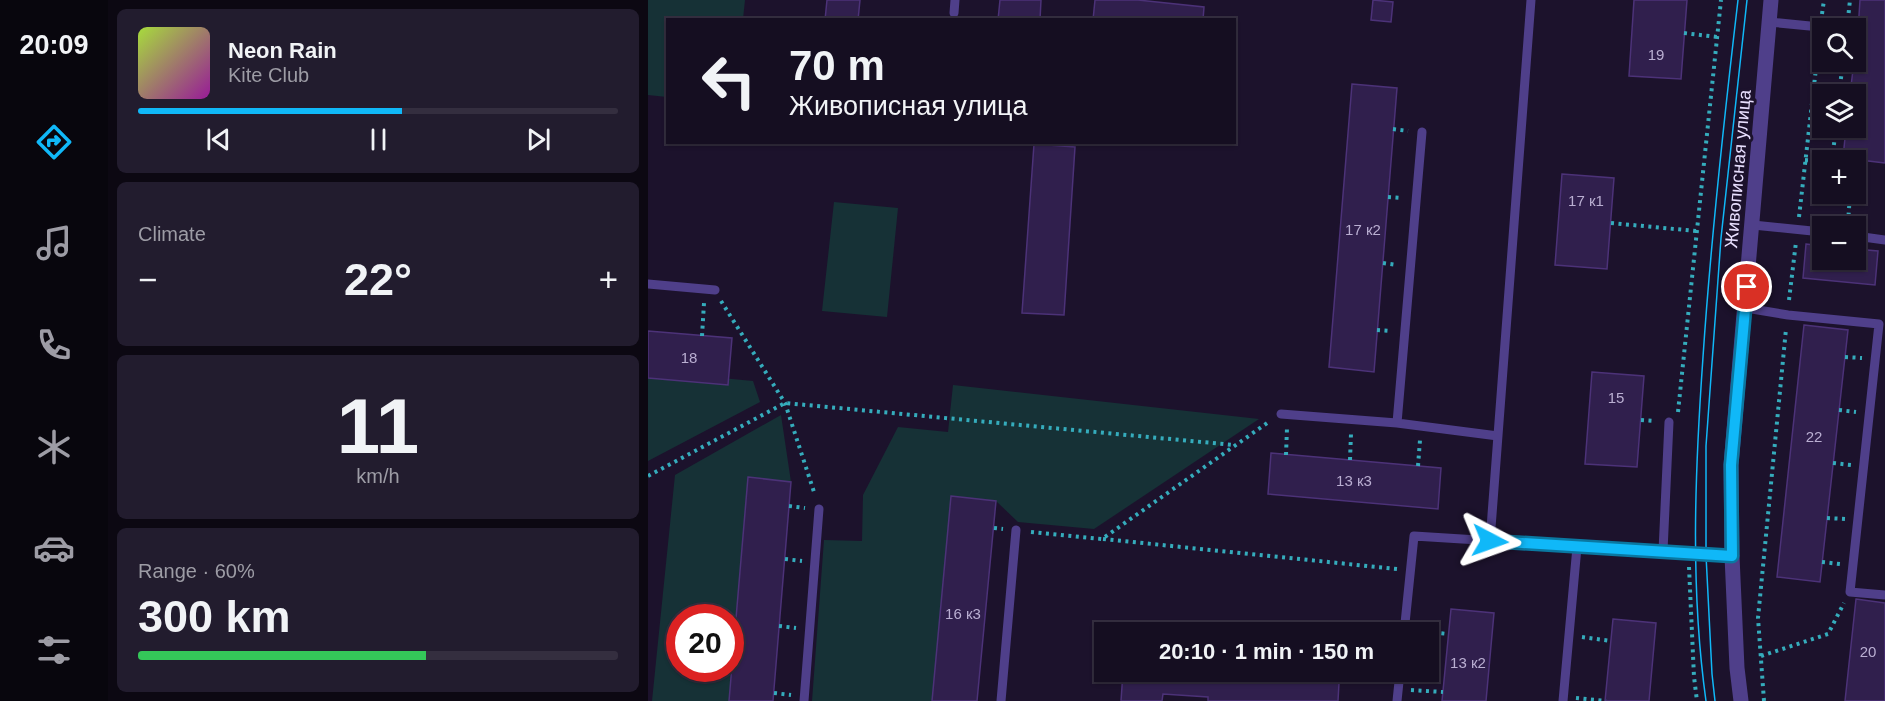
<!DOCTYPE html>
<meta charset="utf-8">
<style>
:root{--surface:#150e21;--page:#221c2e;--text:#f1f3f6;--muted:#9d9ca5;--line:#342e3f;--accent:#10b8f8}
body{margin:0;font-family:Helvetica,sans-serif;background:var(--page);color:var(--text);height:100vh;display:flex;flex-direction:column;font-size:22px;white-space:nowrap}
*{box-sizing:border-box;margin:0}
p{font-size:20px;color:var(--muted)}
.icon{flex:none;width:33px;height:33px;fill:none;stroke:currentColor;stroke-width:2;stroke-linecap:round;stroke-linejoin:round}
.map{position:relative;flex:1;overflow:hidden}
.details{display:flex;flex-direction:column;gap:9px;padding:9px;background:#0c0812;width:540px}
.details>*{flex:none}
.top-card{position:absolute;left:18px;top:18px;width:570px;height:126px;border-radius:0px;box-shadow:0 2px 4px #0004,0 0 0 2px var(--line);background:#150e21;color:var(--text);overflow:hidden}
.controls{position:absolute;left:1164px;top:18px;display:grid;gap:12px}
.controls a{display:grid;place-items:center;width:54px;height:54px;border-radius:0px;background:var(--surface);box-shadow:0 2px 4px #0004,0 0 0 2px var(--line);font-size:30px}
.speed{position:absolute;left:18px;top:604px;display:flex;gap:12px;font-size:30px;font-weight:700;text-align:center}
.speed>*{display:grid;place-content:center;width:78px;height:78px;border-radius:50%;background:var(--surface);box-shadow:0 2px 4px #0004,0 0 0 2px var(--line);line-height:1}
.speed .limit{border:9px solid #d22;background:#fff;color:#111}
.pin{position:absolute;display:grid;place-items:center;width:51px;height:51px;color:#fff;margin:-26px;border:3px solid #fff;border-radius:50%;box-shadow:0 2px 6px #0007}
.me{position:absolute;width:66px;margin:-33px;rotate:94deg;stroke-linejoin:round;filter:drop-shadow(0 0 4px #0008)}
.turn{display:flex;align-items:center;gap:21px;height:126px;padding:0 24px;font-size:27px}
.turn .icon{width:78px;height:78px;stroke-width:2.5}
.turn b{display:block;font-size:42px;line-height:51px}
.big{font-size:45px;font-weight:600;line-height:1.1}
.details .card{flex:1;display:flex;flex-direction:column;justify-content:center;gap:9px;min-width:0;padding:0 21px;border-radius:9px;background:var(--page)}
.details .dial{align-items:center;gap:0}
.dial b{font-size:78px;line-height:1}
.song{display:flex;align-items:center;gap:18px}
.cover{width:72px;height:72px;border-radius:9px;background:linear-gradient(135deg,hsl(80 70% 55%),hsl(300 70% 35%))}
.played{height:6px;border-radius:3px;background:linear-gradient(90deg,var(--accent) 55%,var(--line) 55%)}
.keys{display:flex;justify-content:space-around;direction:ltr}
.heat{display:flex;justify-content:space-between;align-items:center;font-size:33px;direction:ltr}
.charge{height:9px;border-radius:4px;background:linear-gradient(90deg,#34c759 60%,var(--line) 0)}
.trip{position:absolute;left:446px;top:622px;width:345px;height:60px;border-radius:0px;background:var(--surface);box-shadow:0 2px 4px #0004,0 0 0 2px var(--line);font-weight:600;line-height:60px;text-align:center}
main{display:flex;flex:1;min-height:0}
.menu{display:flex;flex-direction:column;width:108px;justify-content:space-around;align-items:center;background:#08060d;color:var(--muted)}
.menu .icon{width:42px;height:42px}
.menu .selected{color:var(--accent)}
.menu b{font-size:27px;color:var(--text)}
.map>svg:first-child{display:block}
</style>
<main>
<nav class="menu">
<b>20:09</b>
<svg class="icon selected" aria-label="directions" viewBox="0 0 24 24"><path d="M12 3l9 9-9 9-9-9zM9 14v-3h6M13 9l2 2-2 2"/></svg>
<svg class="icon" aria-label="music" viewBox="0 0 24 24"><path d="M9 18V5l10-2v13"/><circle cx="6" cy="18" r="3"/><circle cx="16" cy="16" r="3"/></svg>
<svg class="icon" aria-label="phone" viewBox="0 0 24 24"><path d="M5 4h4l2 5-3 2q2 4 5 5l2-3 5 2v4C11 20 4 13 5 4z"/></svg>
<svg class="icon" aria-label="climate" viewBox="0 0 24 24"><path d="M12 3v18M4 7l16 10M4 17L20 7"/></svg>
<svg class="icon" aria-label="car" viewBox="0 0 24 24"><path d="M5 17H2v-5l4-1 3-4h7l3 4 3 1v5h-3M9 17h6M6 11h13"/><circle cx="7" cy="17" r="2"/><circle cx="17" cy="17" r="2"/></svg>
<svg class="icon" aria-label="filters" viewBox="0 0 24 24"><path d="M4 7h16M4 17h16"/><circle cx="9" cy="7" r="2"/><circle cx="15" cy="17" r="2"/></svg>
</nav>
<section class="details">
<div class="card">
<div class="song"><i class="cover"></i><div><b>Neon Rain</b><p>Kite Club</p></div></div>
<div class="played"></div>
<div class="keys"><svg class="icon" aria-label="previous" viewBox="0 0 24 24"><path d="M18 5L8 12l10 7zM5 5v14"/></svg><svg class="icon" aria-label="pause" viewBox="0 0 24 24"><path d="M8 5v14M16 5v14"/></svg><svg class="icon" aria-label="next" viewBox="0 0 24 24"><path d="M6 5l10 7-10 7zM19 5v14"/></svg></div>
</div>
<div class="card"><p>Climate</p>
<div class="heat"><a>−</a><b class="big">22°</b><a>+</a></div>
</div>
<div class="card dial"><b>11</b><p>km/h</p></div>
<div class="card"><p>Range · 60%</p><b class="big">300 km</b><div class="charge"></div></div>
</section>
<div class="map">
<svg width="1237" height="701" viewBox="0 0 1237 701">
<rect width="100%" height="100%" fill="#1c122c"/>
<path fill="#163136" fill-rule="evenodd" d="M0,0H97L95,19L20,20L19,97L0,95Z
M186,202L250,208L239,317L174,311Z
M0,371L105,381L112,402L0,461Z
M305,385L611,419L446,529L370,522L348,501L303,496L284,701H164L176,540L214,541L215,495L250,427L300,432Z
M133,415L143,482L100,477L81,701H4L27,475ZM32,618H82V669H32Z"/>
<path fill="#301f4d" stroke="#4c3278" stroke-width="1.5" d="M179,0H212L210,20H177Z
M352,0H393L392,20H350Z
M447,0H490L556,7L555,20H445Z
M725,0L745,2L743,22L723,20Z
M986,0H1039L1033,79L981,76Z
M1212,0H1237V163L1195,158L1198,128H1208V94H1202L1206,62H1208Z
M704,84L749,88L726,372L681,367Z
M386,144L427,147L416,315L374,313Z
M914,174L966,178L959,269L907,265Z
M1158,244L1174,246V260H1208V249L1230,251L1227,285L1155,278Z
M1156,325L1200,330L1172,582L1129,577Z
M0,331L84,338L80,385L0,378Z
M944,372L996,376L989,467L937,464Z
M623,453L793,468L790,509L620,494Z
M100,477L143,482L125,701H81Z
M303,496L348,501L329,701H284Z
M1208,599L1237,603V701H1197Z
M803,609L846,613L838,701H794Z
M965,619L1008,623L1001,701H957Z
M475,672H531L691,683L690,701H560V697L515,694L514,701H473Z"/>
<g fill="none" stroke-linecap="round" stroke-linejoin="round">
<path stroke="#35acbc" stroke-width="4" stroke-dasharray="3 4.5" stroke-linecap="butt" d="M1174,14L1176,0
M1199,28L1202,0
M1036,33L1069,37
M1191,94L1195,62
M745,129L760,131
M1157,160L1174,161
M1184,160L1188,128
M740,197L754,198
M1151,217L1171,42
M963,223L1048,231
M1200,223L1202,194
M735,263L749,265
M1141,300L1148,242
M73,301L137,403L167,495
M729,330L743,331
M54,336L56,303
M1197,357L1214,358
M1191,410L1208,412
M1030,412L1073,0
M993,420L1007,421
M638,455L639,428
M702,460L703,434
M1185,463L1203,465
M770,466L772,440
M0,476L137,403L586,445
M141,506L157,508
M1179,518L1197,519
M346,528L355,529
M383,532L454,539L622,421
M455,539L749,569
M137,559L154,561
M1174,562L1192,564
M1041,567L1046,677L1049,701
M131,626L148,628
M771,631L800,634
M934,637L963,641
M1113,656L1180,634L1196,603
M763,690L795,692
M126,693L143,695
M928,698L958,701
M1116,701L1110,618L1138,329"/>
<path stroke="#4f3f8a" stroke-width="9" d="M306,13L307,0
M1121,22L1172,27
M1105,225L1174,232
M1208,236L1237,240
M0,284L67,290
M1098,308L1140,315L1231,324L1202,592L1237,595
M633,414L749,423L850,436
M749,423L774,132
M842,541L883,0
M1015,551L1021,422
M756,633L766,536L1084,556
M156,701L171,509
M353,701L368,530
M749,701L752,672
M915,701L929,547"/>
<path stroke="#4f3f8a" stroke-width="15" d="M1093,701L1089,668L1084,556L1083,465L1123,0"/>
<path stroke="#10b8f8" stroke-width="1.5" d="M1058,701C1042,587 1047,471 1055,357C1063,237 1076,119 1090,0
M1067,701L1064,674L1058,555V446L1073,238L1099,0"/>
</g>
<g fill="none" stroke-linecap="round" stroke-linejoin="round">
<g stroke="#0a78a1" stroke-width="15">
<path id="route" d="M842,541L1084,556L1083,465L1099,287"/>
</g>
<use href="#route" stroke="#10b8f8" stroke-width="10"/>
</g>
<g text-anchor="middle" stroke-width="6" stroke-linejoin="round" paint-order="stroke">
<g font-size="15" fill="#baafd2">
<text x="1008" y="60">19</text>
<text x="938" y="206">17 к1</text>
<text x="715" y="235">17 к2</text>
<text x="41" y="363">18</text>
<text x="968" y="403">15</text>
<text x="1166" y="442">22</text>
<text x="706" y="486">13 к3</text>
<text x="315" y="619">16 к3</text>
<text x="1220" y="657">20</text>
<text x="820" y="668">13 к2</text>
</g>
<g font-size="18" fill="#e8dffe" stroke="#1c122c">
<text transform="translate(1090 169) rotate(-85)" y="6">Живописная улица</text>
</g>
</g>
</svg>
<div class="controls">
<a><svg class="icon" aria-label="search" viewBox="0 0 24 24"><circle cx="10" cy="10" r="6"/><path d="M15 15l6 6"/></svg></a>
<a><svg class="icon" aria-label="layers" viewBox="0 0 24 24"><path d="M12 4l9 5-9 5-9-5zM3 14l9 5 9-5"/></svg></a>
<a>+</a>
<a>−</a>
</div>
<div class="speed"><div class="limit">20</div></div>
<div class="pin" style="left:1099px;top:287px;background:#d93025"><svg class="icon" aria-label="arrive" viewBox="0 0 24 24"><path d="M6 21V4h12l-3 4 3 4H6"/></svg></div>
<svg class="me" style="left:842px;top:541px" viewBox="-20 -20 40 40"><path d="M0-17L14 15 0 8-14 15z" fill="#10b8f8" stroke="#fff" stroke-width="4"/></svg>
<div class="trip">20:10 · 1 min · 150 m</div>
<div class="top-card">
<div class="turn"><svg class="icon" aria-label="left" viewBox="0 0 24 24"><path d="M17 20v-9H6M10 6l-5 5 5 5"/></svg><div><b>70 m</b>Живописная улица</div></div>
</div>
</div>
</main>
